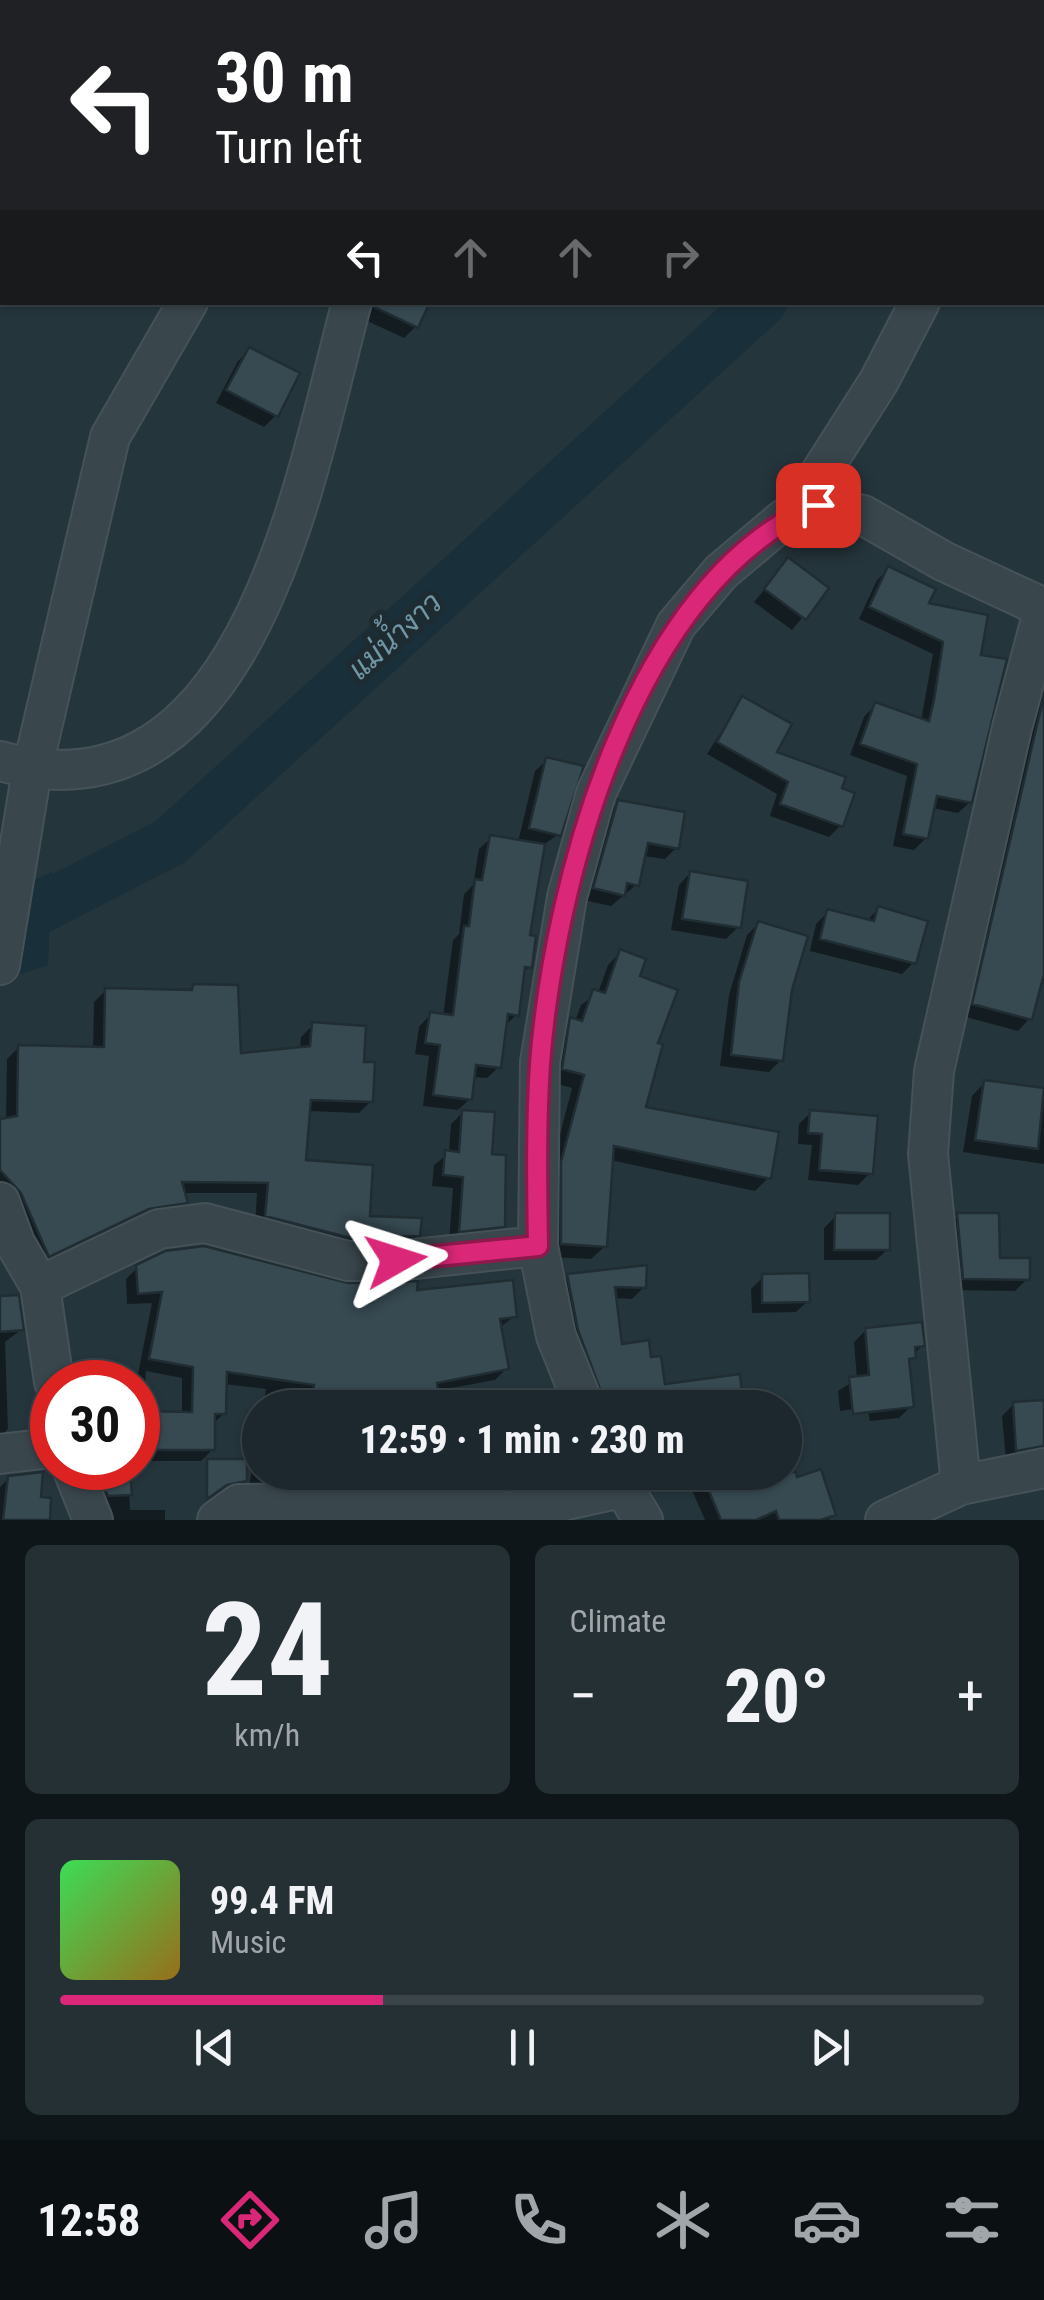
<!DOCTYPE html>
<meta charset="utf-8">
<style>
:root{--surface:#1c282d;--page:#253035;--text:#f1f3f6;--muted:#a0a6aa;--line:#3a4449;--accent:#db2777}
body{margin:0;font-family:"Roboto Condensed",Sarabun,sans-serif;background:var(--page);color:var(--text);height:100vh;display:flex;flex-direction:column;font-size:38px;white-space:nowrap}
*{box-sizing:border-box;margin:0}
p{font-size:32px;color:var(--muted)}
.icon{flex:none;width:55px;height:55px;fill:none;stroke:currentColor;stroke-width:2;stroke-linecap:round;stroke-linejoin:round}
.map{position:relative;height:1520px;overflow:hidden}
.panel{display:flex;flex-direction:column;gap:25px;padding:25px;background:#0f1619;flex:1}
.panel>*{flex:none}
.hud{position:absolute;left:0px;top:0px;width:1045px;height:305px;box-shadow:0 2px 8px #0004,0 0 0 2px var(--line);background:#202124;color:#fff;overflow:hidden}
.speed{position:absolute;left:30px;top:1360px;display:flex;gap:20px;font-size:50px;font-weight:700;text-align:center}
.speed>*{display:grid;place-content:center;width:130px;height:130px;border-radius:50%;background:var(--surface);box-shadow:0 2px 8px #0004,0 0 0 2px var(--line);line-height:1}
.speed .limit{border:15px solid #d22;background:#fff;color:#111}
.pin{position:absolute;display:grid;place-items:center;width:85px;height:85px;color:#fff;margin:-42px;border-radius:20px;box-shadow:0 5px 15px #0006}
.me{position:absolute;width:110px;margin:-55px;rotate:84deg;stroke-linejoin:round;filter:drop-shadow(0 0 8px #0008)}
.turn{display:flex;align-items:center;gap:35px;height:210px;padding:0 50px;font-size:45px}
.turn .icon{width:130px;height:130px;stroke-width:2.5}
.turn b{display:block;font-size:70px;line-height:85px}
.lanes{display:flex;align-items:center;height:95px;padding:0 50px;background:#0003;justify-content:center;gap:50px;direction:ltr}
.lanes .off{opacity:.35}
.big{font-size:75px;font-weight:800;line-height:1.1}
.panel .tile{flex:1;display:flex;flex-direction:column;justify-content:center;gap:15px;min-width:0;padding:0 35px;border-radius:15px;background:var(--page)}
.panel .dial{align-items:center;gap:0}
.dial b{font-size:130px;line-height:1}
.song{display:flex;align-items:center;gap:30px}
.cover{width:120px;height:120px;border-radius:15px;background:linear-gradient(135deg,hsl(130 70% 55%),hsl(40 70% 35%))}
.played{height:10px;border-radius:5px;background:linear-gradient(90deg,var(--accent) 35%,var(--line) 35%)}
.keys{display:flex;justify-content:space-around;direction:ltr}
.heat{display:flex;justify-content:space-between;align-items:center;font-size:55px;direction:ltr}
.panel .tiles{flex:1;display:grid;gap:25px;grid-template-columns:1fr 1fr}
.tile:last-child{grid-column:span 2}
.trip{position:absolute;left:242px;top:1390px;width:560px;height:100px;border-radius:50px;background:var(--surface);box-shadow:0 2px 8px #0004,0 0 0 2px var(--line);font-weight:800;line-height:100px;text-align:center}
.dock{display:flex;height:160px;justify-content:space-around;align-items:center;background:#0b1012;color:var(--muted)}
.dock .icon{width:70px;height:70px}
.dock .on{color:var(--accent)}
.dock b{font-size:45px;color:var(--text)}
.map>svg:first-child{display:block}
</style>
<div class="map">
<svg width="1044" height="1520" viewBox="0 0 1044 1520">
<rect width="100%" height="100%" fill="#25353c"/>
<path fill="#192f39" d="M52,872L48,965L0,981V895Z"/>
<path fill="#0007" fill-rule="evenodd" d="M641,0H683L685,2H638Z
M358,302H427L416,326L404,338L363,319Z
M249,350L276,415L264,427L216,403L238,361Z
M788,561L826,589L792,630L754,602Z
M889,569L978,657L970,802L958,813L932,808L926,838L914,850L893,846L907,776L850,755L864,717L875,705L921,721L933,654L859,619L877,580Z
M1044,672V981L1039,982L1029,1019L1018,1031L962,1016Z
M742,699L773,754L839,789L841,825L829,837L770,816L777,794L707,754Z
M547,760L559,834L543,845L527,938L529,967L521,975L516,1015L504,1027L499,1067L487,1078L472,1077L470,1099L458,1110L423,1106L429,1056L415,1054L419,1027L430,1015L443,1017L453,940L459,934L464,894L473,885L479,849L491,838L518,842L535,771Z
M619,802L676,848L665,859L643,856L637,884L611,906L583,900L607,814Z
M690,873L738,927L726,939L671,930L679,885Z
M878,909L914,962L902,974L810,951L816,924L828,912L866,922Z
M759,923L789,990L781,1060L769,1072L720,1066L729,995L747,935Z
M621,952L637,977L643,1109L768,1178L755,1191L610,1160L605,1246L591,1259L548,1257L549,1177L572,1088L550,1082L558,1033L575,1021L581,1005L598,993L608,965Z
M236,988L239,1055L300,1050L301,1037L313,1025L361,1064L371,1101L359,1113L308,1111L304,1163L367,1218L418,1235L406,1246L338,1249L255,1227L257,1193H183L185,1202L173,1213L135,1220L37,1267L0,1194V1122L6,1121L7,1059L19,1047L93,1049L94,1002L106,990Z
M985,1082L1044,1091V1164L963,1152L972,1096Z
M463,1112L490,1157L502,1226L491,1238L449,1242L453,1188L432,1186L434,1165L449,1153L451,1124Z
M811,1112L870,1173L858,1185L808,1180L812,1145L798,1144L799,1124Z
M836,1216L888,1249L876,1260H824V1228Z
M958,1216L997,1260L1027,1279L1015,1291L952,1290L946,1228Z
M138,1267L414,1293L515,1316L499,1328L507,1368L495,1380L435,1391L436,1399L428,1408H263L266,1389L224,1384V1413L213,1424V1449L201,1461H138V1382H80L91,1371L138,1374L152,1303L127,1304L126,1279ZM146,1371L182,1378V1414L143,1413Z
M569,1276L644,1287L632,1299L614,1298L620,1347L649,1360L663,1387L742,1408H593L557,1288Z
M763,1277L808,1301L796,1312L752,1313L751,1289Z
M0,1299L21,1330L5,1342L8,1429L0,1437Z
M866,1330L922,1345L907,1364L911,1406L899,1418L870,1421L867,1407L840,1411L838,1391L857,1379L854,1342Z
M1044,1402V1458L1006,1461L1002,1416L1014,1404Z
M260,1424V1472H415L427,1484L416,1496L248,1492Z
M786,1450L796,1480L833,1515L828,1520H705L691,1488L703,1477L713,1472H785Z
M90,1468H128L130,1510H165V1520H99Z
M622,1472H686V1474L674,1485L637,1497Z
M9,1478L38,1499L48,1520H0V1487Z"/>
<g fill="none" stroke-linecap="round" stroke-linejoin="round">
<path stroke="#192f39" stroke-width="50" d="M979,2L980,0
M0,929L170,842L762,302"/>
</g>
<path fill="#374a52" stroke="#202d33" stroke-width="2.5" d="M374,302H430L418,328L374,307Z
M249,347L300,373L278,417L226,390Z
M788,557L829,588L806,620L764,589Z
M888,566L936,589L929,603L988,615L981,655L1007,659L972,803L937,796L928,839L903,834L917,764L860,744L875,702L929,721L934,700L943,642L869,607Z
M1044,695V974L1032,1020L972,1004Z
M742,696L792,724L777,752L846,777L842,788L855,793L843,827L780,804L788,782L717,742Z
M546,757L584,766L561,836L529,828Z
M618,800L685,812L679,849L648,843L639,886L627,883L625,896L593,888Z
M490,835L545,844L530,935L536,936L532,968L525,967L519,1016L508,1014L501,1068L476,1065L472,1100L433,1095L440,1045L425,1043L430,1012L453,1015L464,926H469L475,879L482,880Z
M690,871L748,881L741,928L682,919Z
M878,906L928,921L916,964L820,939L827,909L874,921Z
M758,921L808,936L792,990L783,1061L731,1055L739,982Z
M620,949L646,959L640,976L678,990L658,1043L663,1044L646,1107L779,1132L771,1179L614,1146L607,1247L561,1244V1162L584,1075L562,1069L570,1017L582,1021L593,989L605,993Z
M193,984L238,985L241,1053L310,1046L312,1022L366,1026L364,1062H375L373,1102L311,1100L306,1160L373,1165L370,1216L422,1218L420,1236L351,1238L265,1216L268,1183L182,1182L188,1203L149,1209L49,1257L21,1193L0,1170V1119L17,1116L18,1045L104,1047L105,988L192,990Z
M984,1080L1044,1088L1038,1149L975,1140Z
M462,1110L495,1112L492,1154L506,1155L505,1227L459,1232L463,1177L443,1175L445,1150L459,1152Z
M810,1110L878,1116L873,1174L819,1170L822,1134L808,1133Z
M835,1213H890V1250H834Z
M957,1213H999L1000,1258H1030V1280L963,1279Z
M204,1246L348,1283L418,1281L417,1290L513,1280L517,1317L500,1319L509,1369L437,1383L439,1400L368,1408H312L314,1385L227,1372L226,1414H215V1450H138V1411L192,1412L193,1367L149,1359L162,1292L138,1294L136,1265L165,1251Z
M647,1265L646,1288L615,1287L622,1344L649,1340L651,1357L661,1356L665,1384L740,1374L744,1408H607L578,1330L567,1274Z
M809,1273L810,1302L762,1303V1274Z
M19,1295L24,1330L0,1332V1296Z
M922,1322L925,1346L915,1347L916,1358L909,1359L914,1407L853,1414L849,1377L869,1375L865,1328Z
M1044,1400V1446L1016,1451L1013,1402Z
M207,1459H247V1481L227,1485L207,1499Z
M96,1468H130L132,1495L108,1496Z
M821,1469L836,1515L821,1520H779L776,1511L756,1520H721L701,1472H796L797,1477Z
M43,1472L41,1497L51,1498L50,1520H3L8,1476Z
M356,1472L430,1474V1485L356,1481Z"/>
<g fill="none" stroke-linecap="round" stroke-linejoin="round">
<g stroke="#455258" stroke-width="42">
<path id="minor" d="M312,2V0
M474,2L475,0
M0,104H2
M1042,133H1044
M818,505L814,483L879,381L920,302
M0,761C250,831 306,470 352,302
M0,965L32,770L110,437L188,302
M0,1202L15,1243L40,1286L54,1382
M40,1286L159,1229L205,1223L348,1261H395L538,1246
M585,1408L556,1336L538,1246L540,1062L567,897L596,793L676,625L721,572L784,519L818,505L863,515L943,561L1044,608
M0,1454L52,1448
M72,1468L93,1520
M614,1472L643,1520
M961,1485L928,1154L934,1071L1012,728L1044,608
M217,1520L239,1504L343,1503L513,1512L621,1488
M885,1520L961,1485L1044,1468"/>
</g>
<use href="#minor" stroke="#39464c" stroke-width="38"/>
</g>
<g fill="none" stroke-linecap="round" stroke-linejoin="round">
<g stroke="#8e194d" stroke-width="25">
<path id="route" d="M396,1260L538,1246C537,1185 536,1124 540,1064C554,882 634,581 818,505"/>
</g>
<use href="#route" stroke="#db2777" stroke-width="18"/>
</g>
<g text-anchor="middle" stroke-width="10" stroke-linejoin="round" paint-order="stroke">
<g font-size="30" font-style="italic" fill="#7095a4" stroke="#1e2b31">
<text transform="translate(395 636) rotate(-42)" y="10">แม่น้ำงาว</text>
</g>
</g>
</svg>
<div class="speed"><div class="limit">30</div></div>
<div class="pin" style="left:818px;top:505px;background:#d93025"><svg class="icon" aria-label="arrive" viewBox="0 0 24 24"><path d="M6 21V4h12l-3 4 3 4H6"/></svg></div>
<svg class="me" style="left:396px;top:1260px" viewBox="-20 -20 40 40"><path d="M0-17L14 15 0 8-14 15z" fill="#db2777" stroke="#fff" stroke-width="4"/></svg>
<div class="trip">12:59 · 1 min · 230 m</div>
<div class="hud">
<div class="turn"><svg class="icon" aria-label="left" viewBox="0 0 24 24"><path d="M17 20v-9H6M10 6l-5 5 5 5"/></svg><div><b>30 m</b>Turn left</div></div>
<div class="lanes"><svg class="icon" aria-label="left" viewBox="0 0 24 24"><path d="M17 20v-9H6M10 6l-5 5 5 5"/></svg><svg class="icon off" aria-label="ahead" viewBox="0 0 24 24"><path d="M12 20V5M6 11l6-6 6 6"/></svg><svg class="icon off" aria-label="ahead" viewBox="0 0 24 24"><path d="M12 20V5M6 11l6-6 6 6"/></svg><svg class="icon off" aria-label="right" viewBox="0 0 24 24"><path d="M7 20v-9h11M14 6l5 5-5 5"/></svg></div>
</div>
</div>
<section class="panel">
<div class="tiles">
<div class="tile dial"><b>24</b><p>km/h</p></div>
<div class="tile"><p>Climate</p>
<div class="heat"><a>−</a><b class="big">20°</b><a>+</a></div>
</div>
<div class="tile">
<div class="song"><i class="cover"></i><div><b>99.4 FM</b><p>Music</p></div></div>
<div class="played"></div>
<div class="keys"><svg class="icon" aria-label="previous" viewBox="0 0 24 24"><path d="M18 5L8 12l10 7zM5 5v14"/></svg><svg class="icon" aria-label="pause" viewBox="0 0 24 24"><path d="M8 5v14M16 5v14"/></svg><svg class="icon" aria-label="next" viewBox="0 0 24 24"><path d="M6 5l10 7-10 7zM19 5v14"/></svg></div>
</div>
</div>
</section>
<nav class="dock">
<b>12:58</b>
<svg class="icon on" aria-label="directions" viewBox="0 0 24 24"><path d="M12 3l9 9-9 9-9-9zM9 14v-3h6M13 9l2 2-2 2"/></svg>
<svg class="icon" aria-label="music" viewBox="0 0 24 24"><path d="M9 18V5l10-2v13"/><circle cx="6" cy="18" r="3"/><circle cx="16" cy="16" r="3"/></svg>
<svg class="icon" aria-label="phone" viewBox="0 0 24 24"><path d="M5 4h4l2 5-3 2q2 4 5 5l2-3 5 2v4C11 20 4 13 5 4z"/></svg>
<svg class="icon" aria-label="climate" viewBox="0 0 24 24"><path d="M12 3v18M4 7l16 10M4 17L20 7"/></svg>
<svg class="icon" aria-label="car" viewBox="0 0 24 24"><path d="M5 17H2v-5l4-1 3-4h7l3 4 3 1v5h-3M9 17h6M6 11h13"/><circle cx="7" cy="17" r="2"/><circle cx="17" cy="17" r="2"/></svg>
<svg class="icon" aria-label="filters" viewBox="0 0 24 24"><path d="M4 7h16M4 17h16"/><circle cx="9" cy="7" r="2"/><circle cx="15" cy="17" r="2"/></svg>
</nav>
